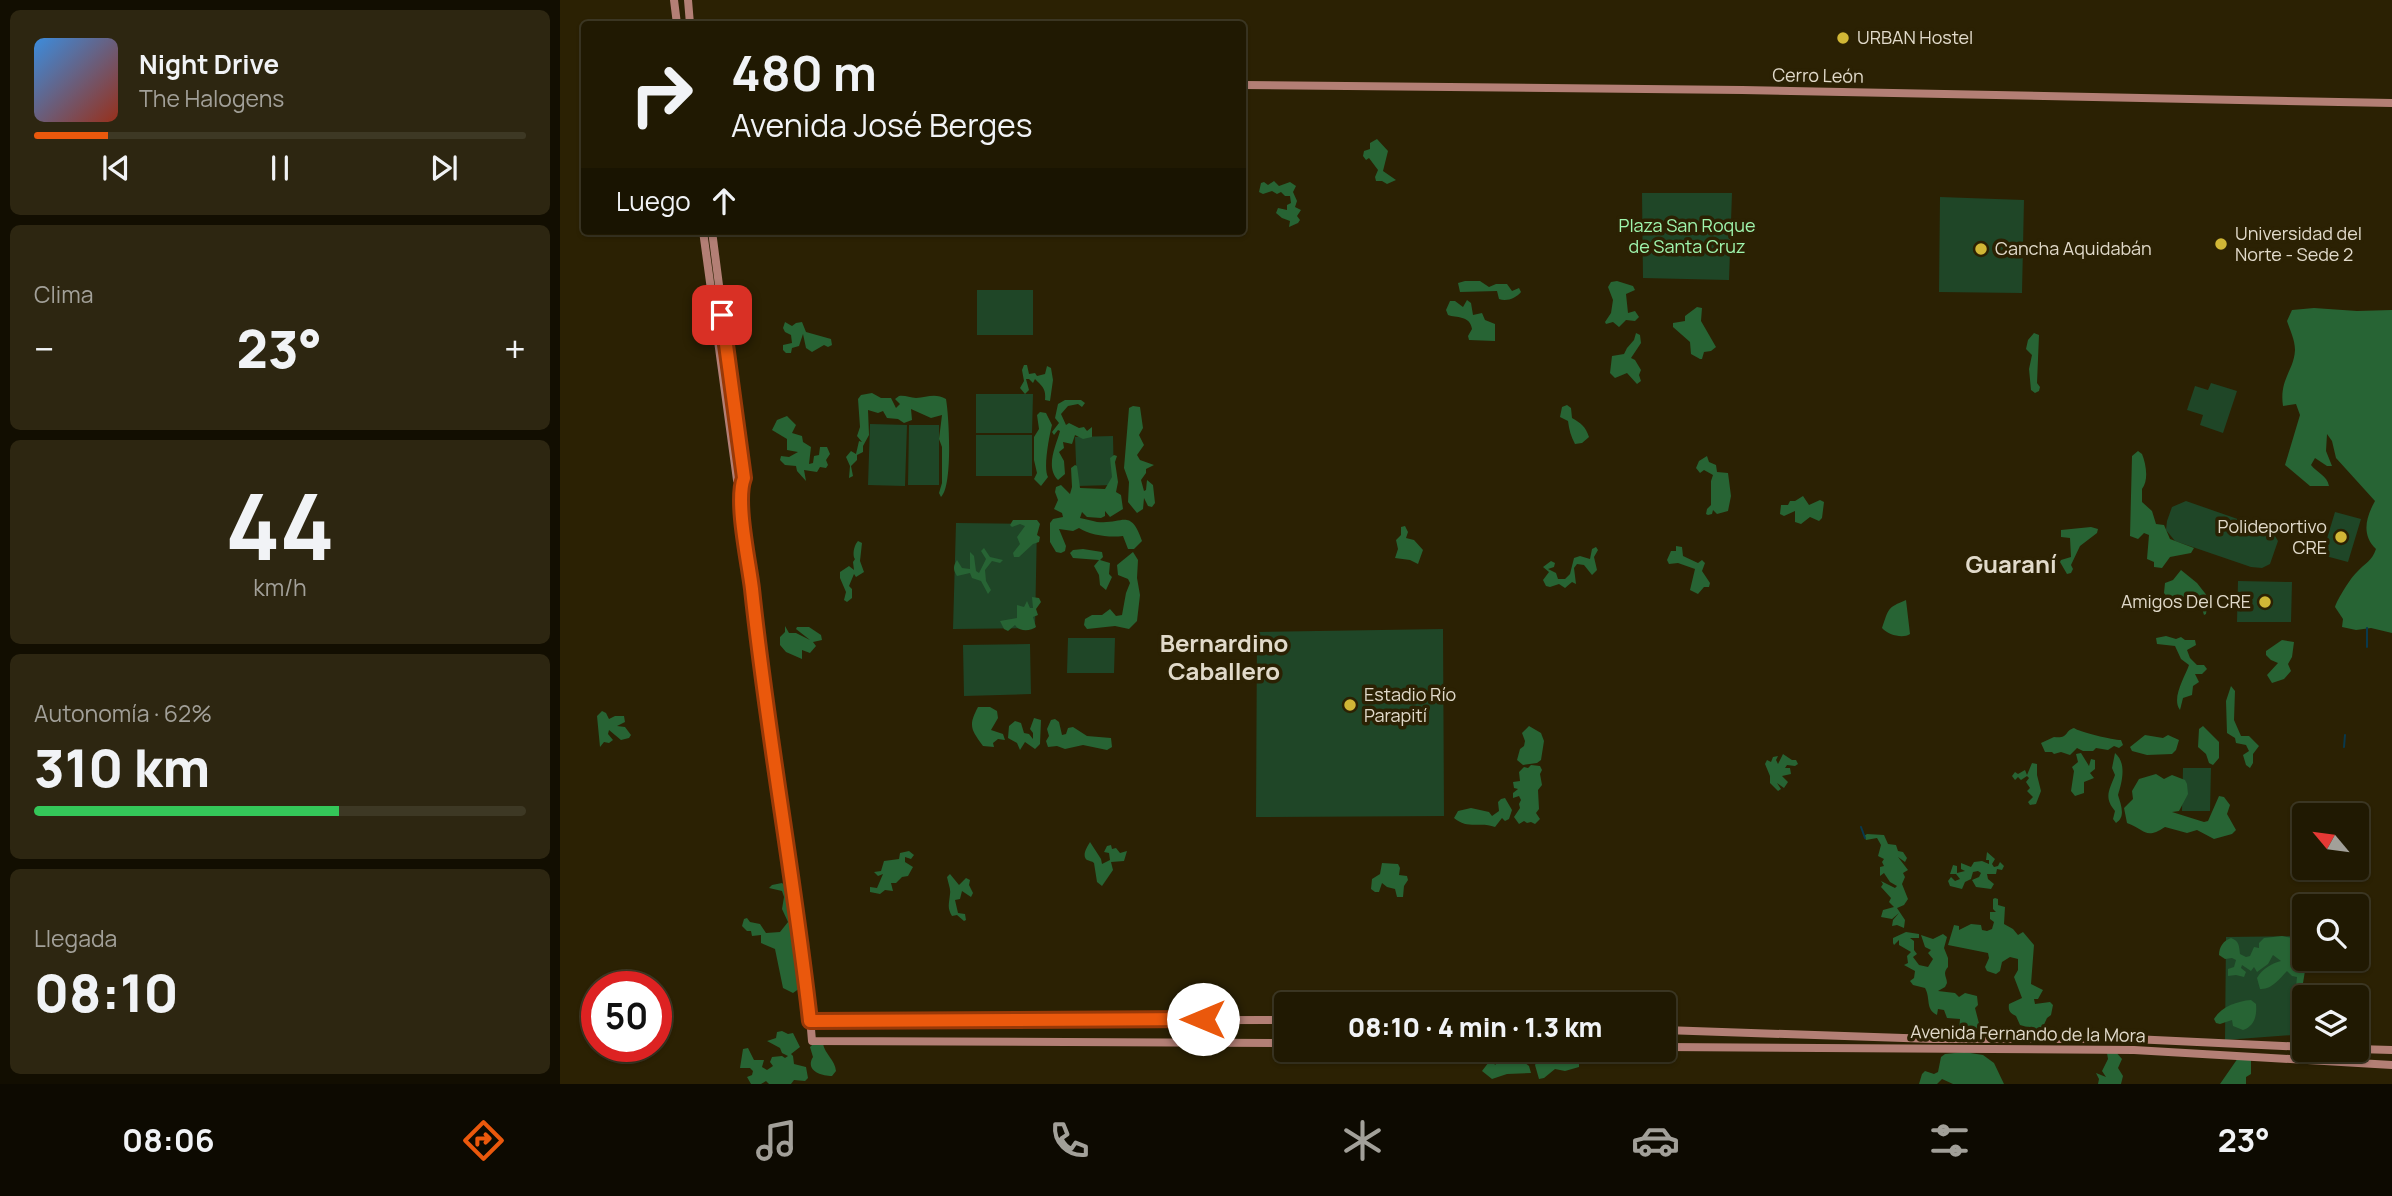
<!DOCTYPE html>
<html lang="es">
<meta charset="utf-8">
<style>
:root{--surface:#201902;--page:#2d2611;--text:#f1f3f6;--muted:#a2a099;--line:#3d3824;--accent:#ea580c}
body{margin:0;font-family:Manrope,sans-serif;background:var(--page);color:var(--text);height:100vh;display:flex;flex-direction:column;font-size:26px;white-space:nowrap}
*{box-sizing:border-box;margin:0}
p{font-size:23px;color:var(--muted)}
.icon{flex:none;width:38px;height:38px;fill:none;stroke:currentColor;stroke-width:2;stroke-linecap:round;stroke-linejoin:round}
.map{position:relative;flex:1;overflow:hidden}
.sheet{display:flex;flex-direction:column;gap:10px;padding:10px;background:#120e01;width:560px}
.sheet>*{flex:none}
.guide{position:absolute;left:21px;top:21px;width:665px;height:214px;border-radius:7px;box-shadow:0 2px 5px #0004,0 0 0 2px var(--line);background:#201902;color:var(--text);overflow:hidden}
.needle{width:46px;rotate:299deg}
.controls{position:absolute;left:1732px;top:803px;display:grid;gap:14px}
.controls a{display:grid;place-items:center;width:77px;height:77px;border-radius:7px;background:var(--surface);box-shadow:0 2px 5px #0004,0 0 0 2px var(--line);font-size:35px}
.speed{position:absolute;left:21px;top:971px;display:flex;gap:14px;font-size:35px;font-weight:700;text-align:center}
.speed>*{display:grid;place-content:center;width:91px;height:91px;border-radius:50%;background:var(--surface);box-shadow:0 2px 5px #0004,0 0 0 2px var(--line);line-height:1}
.speed .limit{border:10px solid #d22;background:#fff;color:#111}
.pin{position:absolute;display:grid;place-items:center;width:60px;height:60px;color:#fff;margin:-30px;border-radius:14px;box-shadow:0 4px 10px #0006}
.me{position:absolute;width:77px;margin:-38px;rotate:270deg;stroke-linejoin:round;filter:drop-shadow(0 0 5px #0008)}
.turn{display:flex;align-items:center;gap:24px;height:147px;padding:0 35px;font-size:32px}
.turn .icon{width:91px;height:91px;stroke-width:2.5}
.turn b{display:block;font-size:49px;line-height:60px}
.then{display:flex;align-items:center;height:66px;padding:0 35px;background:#0003;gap:14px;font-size:26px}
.big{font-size:52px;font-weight:800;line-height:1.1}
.sheet .tile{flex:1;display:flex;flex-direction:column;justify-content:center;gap:10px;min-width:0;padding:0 24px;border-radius:10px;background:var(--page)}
.sheet .dial{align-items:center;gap:0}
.dial b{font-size:91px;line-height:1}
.song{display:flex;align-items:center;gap:21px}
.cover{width:84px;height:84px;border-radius:10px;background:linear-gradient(135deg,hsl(210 70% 55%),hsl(10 70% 35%))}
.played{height:7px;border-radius:4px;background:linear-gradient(90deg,var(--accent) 15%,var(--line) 15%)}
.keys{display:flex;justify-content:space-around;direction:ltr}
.heat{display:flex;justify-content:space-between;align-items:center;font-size:38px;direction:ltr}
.charge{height:10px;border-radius:5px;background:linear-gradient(90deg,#34c759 62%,var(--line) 0)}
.trip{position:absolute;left:714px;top:992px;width:402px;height:70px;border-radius:7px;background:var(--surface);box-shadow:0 2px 5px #0004,0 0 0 2px var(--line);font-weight:800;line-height:70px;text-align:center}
.tab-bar{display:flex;height:112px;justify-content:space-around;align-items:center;background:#0d0a01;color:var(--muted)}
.tab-bar .icon{width:49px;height:49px}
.tab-bar .active{color:var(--accent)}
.tab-bar b{font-size:32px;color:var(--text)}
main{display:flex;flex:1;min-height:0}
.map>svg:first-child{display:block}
</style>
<main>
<section class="sheet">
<div class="tile">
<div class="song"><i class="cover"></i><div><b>Night Drive</b><p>The Halogens</p></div></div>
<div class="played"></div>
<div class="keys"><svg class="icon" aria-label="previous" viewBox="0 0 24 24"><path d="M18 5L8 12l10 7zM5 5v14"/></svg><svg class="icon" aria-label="pause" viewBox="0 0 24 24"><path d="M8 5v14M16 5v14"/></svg><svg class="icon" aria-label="next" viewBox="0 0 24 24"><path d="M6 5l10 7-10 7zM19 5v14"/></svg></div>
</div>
<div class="tile"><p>Clima</p>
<div class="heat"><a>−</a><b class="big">23°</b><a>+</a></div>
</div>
<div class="tile dial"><b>44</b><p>km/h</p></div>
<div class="tile"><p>Autonomía · 62%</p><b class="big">310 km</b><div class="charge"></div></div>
<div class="tile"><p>Llegada</p><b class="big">08:10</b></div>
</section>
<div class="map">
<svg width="1832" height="1084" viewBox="0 0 1832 1084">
<rect width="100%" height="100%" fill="#2b2103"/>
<path fill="#1f4627" d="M1082,193H1172L1169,280L1083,278Z
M1380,197L1464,200L1462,293L1379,292Z
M417,290H473V335H417Z
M1651,383L1677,391L1663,433L1640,425L1643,415L1627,410L1635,386L1648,390Z
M416,394H473L472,433H416Z
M310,424L347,425L345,486L308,485Z
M349,425H379V485H348Z
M416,435H472V476H416Z
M553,436L554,485L517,486L515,437Z
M1626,501L1712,531L1718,541L1710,564L1702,568L1691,567L1615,541L1606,530L1607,521L1612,507Z
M1775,512L1801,519L1788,562L1762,555Z
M396,523L477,524L475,628L393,629Z
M1678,581L1732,582L1731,622H1677Z
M883,629L884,816L696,817L697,632Z
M508,638H555L554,673H507Z
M470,644L471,694L404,696L403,645Z
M1623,768H1651L1650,811H1622Z
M1745,936L1746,959L1733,1035L1665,1040L1666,937Z"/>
<path fill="#276434" d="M817,139L828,151L823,171L836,180L827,184L822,181H816L815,177L818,170L809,158L806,160L803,156L804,151L810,149V143Z
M714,181L719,186L730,182L736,186L733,192L737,201L735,207L741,210L737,216L740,220L738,223L729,227L730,221L722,218L716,213L718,208L727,210V205L731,203L730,196H725L721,192L717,194L712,191L703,194L699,192L701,183L704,182L708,185Z
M905,281H920L929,287L936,284H947L952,291L959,288L961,292C956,298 947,302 939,299L937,291L900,292L898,283Z
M1057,281L1073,286L1075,290L1066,294L1068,313L1075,311L1079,317L1075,321L1066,320L1059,327L1053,322L1046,324L1045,322L1051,313L1053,300L1048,287L1051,282Z
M907,300L911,303L913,315L922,313L925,320L935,324V341L909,340L908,336L912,329C910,315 896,318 888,315L886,310L890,301H895L903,307Z
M1137,307L1142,308L1141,321L1156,347L1151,351L1144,352L1142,359H1140L1131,354L1130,342L1113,327V323L1125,321V316Z
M1754,308L1797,311L1832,310V633L1811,628L1796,630L1782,627L1783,619L1775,607C1777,600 1791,577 1797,572C1805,563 1812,561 1816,549C1801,535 1806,517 1815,501L1776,458L1772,441L1767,434L1766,451L1772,466H1767L1755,458L1751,465C1757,473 1767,475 1769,486H1750L1725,465L1740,415L1736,404L1723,406C1719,379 1734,371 1735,350C1735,340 1730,330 1727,321L1732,310Z
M225,322L232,326L236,323L242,322L246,332L271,339L272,345L268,347L264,345L252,352L246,348L243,334L239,346L232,348L231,353H226L223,350V345L232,343L231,335L225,332L223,328Z
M1076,333L1080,335L1081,343L1071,358L1075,360L1081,370L1079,375L1081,381L1077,384L1067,373L1055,378L1050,373L1052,356L1064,354L1067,348L1074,340Z
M1474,333L1479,335L1477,383L1480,387L1479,391L1475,393L1471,390L1469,369L1472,355L1466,349L1468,340Z
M464,365H467L469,374L475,373L477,376L485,374L487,366L491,368L493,380L490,401L485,400C486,389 483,387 475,379L473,383L469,379H466L469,390L465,394L460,388L464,381L462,370Z
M312,393L321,398H331L336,408L340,404L335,399L339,396C345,395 350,398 356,398C367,397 376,393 386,399C389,416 393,486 381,497L379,493L382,483V447L379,439L382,415L371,418L351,409L352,420L344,423L338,419L327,418L323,411L318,413L308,410L309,435L303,446V452L297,455V460L291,466L293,476L289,478L290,466L286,457L291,451L296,454L299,441L302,442L297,436L300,427L298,399L301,395Z
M505,400H521L525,403L522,407L518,404L508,406L501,414L506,425L509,423L519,428L524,427L527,431L532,427V437L523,439L515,435L512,444L503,442L504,448L499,452L504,461L505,474L498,480C485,467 496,446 500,431L498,430L494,435L492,432L499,423L495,418L498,404Z
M1007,405L1011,408L1012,418C1022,424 1025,426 1029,437L1022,443L1015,444C1011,437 1009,429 1008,421L1000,417L1002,407Z
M573,406L580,407L583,428L579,435L584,445L577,455L580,460L594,465L586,469V473L581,480L584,491L586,490L587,480L593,485L595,503L592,507L588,506L584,498L583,509L577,513L568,502L569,482L564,468L569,408Z
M480,412L486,413L492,425C489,437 483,469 488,477L481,486L474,479L477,473L474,460V437L479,429L477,415Z
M227,416L236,425L232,433L242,436L243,442L251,447L249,464L253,463L254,456L259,455L260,447H267L270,454L266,460L268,465L266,468L260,467L257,472L244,470L246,481L237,471L236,466L225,465L220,460L221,456L229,457L238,452L227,450V439L212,430L217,420Z
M1578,451L1582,454C1586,464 1589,480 1582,489V502L1592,511L1596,524L1604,525L1610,539L1634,548L1631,553L1610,557L1602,568L1594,567V562L1587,559L1589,535L1584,533L1578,539L1570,536L1572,456Z
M554,455L557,456L555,462L558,482L556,492L561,495L563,509L550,517L545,511V516L541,518L527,517L522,512L520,518C526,519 532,521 537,522C563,525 570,507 582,541L574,549H568L563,536C549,538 530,535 519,528L513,531L499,529L506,546L505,551L501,553L496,552L490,542V523L493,519L503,517L502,513L494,509L498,500L495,492L496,487L501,485L510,494L512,487L511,468L515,465L517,466L520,488L545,489L552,477L550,458Z
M1147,456L1149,462L1156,465L1157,472L1168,473L1171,496L1168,511L1157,514L1153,510L1152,514L1148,515L1146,514L1147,509L1151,505V481L1153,475L1144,470L1140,473L1136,468L1139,461Z
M1243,496L1249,505L1260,500L1264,502L1262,518L1259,521L1250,517L1241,524L1235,522V511L1224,516L1220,514L1221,505H1228L1230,501H1235Z
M453,520H477L480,524L477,535L480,537L479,542L473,544L459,557H454L453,553L460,544L457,537L465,526L460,524L452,527L450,525Z
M845,526L848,532L846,538L854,540L863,550L858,564L850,560L835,558L838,549L836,540L841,535V527Z
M1531,527L1538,529L1537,533L1520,546L1511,565L1513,569L1511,573L1507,574L1500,562L1501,560L1511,557L1510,538L1501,537V530Z
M298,541L302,543L300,561L304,572L296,577L294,574L289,586L292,589V598L287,602L284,600L286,592L280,578V572L289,566L294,570L293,562L295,559C292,556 294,545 298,541Z
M1116,546L1122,547L1123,556L1138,563L1142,560L1145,563L1142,571L1150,583L1149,587H1144L1138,594L1130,590L1135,569L1118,563L1109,564L1107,560L1111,551H1116Z
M1036,547L1038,550L1034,557L1037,570L1032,575L1024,565L1017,564L1014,568L1016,584L1012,582L1005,588L999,584L990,587L986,586L983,580L989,572L983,567L991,561L995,563L994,567L988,569L996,573L998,579H1005L1010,574L1014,558L1020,556L1030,559L1032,549Z
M424,548L430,557L443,560L440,563L432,561L425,570L426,581L431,590L428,594L421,581L412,578L410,573L397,576C393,570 393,566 397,560L402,568L410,569V552L414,556L416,571L419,573L426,559L421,551Z
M523,549L542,552L543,557L540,560L550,563L549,574L552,577L546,590L540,585L539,575L534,566L539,560L513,558L510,553L513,550Z
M573,552L578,560L577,578L580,595L577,621L569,629L555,626L527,629L524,625L525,619L532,615H542L550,609L556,616L562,615L566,593L570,583L568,579L558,575L557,565Z
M1621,570L1637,583L1648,597L1646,614L1644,615L1638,596L1626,598L1619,603L1609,599L1604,593L1605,583L1613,580Z
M472,597L479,598L481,602L476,609L478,615L473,617L476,627C471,631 459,632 455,625L448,631L444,629L440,621L457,618V605L464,607L467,601L470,608H473Z
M1346,600L1350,634C1343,639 1328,635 1322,628C1329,608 1327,608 1346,600Z
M225,626L229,633H236L250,640L236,629L237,627H249L261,635L262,640L253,642L256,646L250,653L242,650V659L226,652L220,645V637L225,632Z
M1606,636L1616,639L1621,637L1625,640H1635L1636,645L1627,650L1630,658L1637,665H1644L1647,669L1642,674H1635L1639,682L1633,686L1632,695L1623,698L1620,710C1611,698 1625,677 1629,665L1621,659L1615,646L1597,644L1596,638Z
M1722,640L1734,642L1732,657L1728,664L1731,671L1724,679L1712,683L1707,675L1718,663L1711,660L1706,655V651Z
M1671,686L1675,691L1674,720L1681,736H1689L1699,746L1693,754V763L1690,768L1686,765L1683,755L1689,751L1686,745L1676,743L1675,738L1667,733L1666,701Z
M418,707H430L437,711L438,718L431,730L443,734L445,740L438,739L433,743L434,747L423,746C411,729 408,726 418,707Z
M42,711L46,713L49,719L55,716H64L65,722L57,726L65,727L71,735L69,738L61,740L49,730L48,734L53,740L49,743L44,742L40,747L37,716Z
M474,718L481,720L480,744L475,749L465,742L460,750L457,743L448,738L449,726L455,721L461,723L464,733L469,734L473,739V733L470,729Z
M495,719L499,722L502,735L506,734L508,728L513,727L527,736L551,738L552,747L547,750L523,745L505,749L497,746L488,747L486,741L489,736L487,729L491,720Z
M969,726L981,733L984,741L981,760L977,763L963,765L957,760L960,749L964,746L965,741L962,733Z
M1643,726L1659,742V758L1653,765L1649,763L1646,754L1638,747L1639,729Z
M1514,728C1519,732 1553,740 1561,740L1563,745L1559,748L1554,746L1548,750L1536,748L1533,751H1523L1517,748L1510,755L1501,752L1494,754L1492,752H1485L1481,743L1494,737C1509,739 1504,731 1514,728Z
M1585,735L1603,738L1608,735L1619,740L1616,750L1612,754L1587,755L1572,751L1570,747Z
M1521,753L1529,766L1531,759L1535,760V769L1530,773L1534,778L1524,782V793L1515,796L1511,791L1514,771L1512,767L1518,762L1516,754Z
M1555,753C1567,763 1562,782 1558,795C1561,805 1566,817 1556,823L1553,819L1555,811C1543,797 1550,789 1555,775L1552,768Z
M1223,754L1232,760H1236L1238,764L1235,766L1227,765L1225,768H1230L1231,774L1222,776L1228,782L1224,788L1217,783L1221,789L1218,791L1210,783V776L1205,764L1207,760L1211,762L1213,757L1218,756L1216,760L1218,764Z
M1472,763L1477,764V775L1481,791L1476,804L1470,805L1468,802L1473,797L1467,791L1470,788L1466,782L1469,778L1467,776L1461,780L1458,777L1455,780L1452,776L1455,772L1458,774L1465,770L1467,775Z
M971,765L980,766L982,770L980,774L982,785L978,790L979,809L976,813L980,819L975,824L971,822L967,823L964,821L959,824L954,817L960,808L959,804L961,800L959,796L953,798V793L958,789L954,788L953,782L960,781L959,772L964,767L968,768Z
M1596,774L1604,779L1612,775L1625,780L1627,784L1628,794L1619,811L1612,812L1644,822L1648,821L1659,796L1664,797L1670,805L1667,814L1676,830L1672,834L1654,839L1637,830L1627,833L1605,827C1585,840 1586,830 1567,823L1564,808L1573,799L1572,791L1579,779Z
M945,798L952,810L949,819L945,821L942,818L935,827C921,821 908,830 894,818L898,811L911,808L929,812L932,816L939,811L938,802L941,799Z
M1307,834L1324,835L1328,844L1336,845L1338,851L1343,852L1347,858L1345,862L1338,857L1348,870L1343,873L1345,877L1342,884L1348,899L1344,905L1337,908L1345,920L1344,928L1337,925L1332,926L1333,920L1339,913L1332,919L1321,917L1323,910L1334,907L1329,902L1331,898L1321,887L1323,884L1321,881L1335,888L1337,886L1330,882L1324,873L1320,876V867L1324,866L1322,862L1324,859L1318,856L1321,845L1317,838L1306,840L1304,836Z
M530,842L541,859L542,864L550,860L549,853L544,852L547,846L551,845L552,849L556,848L560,853L567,851L564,861L551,862L553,870L542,886L537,882L534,863C532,861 529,861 527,860C521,855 528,846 530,842Z
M349,851L354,855L351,859L345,857V862L353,867L348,876L342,877L336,883H331L333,891L325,890L320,894L310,892V887L317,888L323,874L318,876L314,872L321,871L324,861L339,859L340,853Z
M1427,852L1435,859L1432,864L1434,867L1438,866L1440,862L1444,866L1442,870L1437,869L1436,874H1427L1428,879L1434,884L1431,889L1416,887L1412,880L1419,877L1421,873L1418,871L1413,872L1411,879L1405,882L1402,889L1390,886L1388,881L1391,877L1395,881L1400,879L1396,874H1390L1393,865L1397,866V873L1405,871L1401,869V863L1411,867L1414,862L1422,861L1429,864V860H1426Z
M822,863L838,864L840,868L839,875L847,876L848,880L844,886L843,897H837L835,889L827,887L822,883L819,892H815L811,889L812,879L820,874Z
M390,874L399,885L406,878L410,880L409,885L413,893L411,897L402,891L400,899L395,900L398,913L405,914L406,920L404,921L397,915L392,916C387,908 389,904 390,894C391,889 388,883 387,877Z
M222,883C233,891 235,910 230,922C240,929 235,938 235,948C235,962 243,957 240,975L242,978L239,981L240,988L233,993L223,988L215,949L201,943V935L192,936L191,931H187L182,926L184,919L187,918L190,922L200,924L206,933L220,932L228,922L222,909L224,897L222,891L209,888L212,885Z
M1435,898L1438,899V905L1445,907L1444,924L1453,929L1458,935L1463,932L1474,945L1471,984L1483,990L1478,999H1474L1475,1004L1490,1002L1493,1005L1491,1015L1487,1018L1481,1031L1460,1025L1456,1016C1450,1013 1448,1011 1449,1004L1462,998L1454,977L1458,970V959L1450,957L1442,962L1440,971L1436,974L1427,971L1425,967L1429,958L1428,953L1388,945L1394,925L1399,926V930L1411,924L1421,925L1422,930L1427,931L1432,929L1434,922L1430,919V912H1436L1433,909V899Z
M1346,932L1359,934V938H1350L1354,941V950L1357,954L1353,957L1359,965L1368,967L1373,959L1368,953L1371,950L1365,947L1361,935L1373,939L1383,934L1387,937L1384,948L1388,958V967C1382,974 1387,977 1387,983L1385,987L1378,991L1395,993L1399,997L1405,993L1417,996L1418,1005L1415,1008L1421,1031L1429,1029L1422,1036H1389L1399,1031L1400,1019L1387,1018L1384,1010L1378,1009L1377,1015C1365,1009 1371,999 1365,988L1353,985L1350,981L1354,978L1355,971L1344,965L1348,963L1347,956L1351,952L1339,945V940L1334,945L1333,943V938Z
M1722,936L1736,939L1739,936L1745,939V959H1747L1742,989L1736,987L1737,977L1732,976L1727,971C1720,978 1712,990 1700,989L1697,978C1702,969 1712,963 1721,961L1713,955L1708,964L1697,972L1694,967L1691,971L1682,965L1681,968L1686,972L1684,977L1676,975L1668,976V969L1674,967L1676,960L1672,958L1665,959L1659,955C1659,947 1663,941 1671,938C1679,941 1679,945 1680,954L1686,957L1690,956L1694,947L1699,948V943L1704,938Z
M1691,1000L1696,1004C1697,1015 1695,1026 1683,1030L1673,1026L1672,1020L1660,1024L1656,1023L1654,1019C1661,1007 1677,1001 1691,1000Z
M222,1031L228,1034L233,1033L240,1047L231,1054L233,1056L234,1064L246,1067L248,1078L245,1081L234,1080L231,1084H209L206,1081L201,1084H191L187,1077L192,1075L193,1071L190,1068H180L183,1049L188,1048L194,1060H204L202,1067L207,1070L213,1066L210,1062L212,1057L222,1056L225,1058L228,1056L222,1053L220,1048L207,1041L216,1038L217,1032Z
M253,1044H263C265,1054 275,1060 276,1071L272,1076C260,1076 245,1070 253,1057L250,1047Z
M957,1050L969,1051L968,1057L964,1062L969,1066L971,1073L947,1074L932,1079L922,1071L935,1054L938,1055L934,1063L935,1065L940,1060L954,1058Z
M983,1050H1015L1019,1057V1067L1005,1071L995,1069L984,1078L979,1079L975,1065Z
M1555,1051L1562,1059L1558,1068L1563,1076L1561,1084H1538L1539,1079L1536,1073L1546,1077L1542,1071L1548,1059L1547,1053Z
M1404,1052L1423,1055L1434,1063L1444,1084H1393L1382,1079L1377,1084H1359L1362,1074L1365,1071L1374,1074L1378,1072L1381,1057L1385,1054Z
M1678,1058L1691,1060V1074L1686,1077V1084H1660Z"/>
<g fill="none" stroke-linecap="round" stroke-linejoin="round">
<path stroke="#09394d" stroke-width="2" d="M1807,628V647
M1784,747L1785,735
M1301,827L1305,838"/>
<path stroke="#b37f75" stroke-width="8" d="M114,0L117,24
M128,0L130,24
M682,85L1182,90L1832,103
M143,231L177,480L181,486
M152,231L184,479C175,501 188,563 191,589C209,740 240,890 252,1041L726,1043
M250,1021L726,1020
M1104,1030L1373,1039H1573L1745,1047
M1104,1047L1574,1050L1832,1065
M1797,1049L1832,1050"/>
</g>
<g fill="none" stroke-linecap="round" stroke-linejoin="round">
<g stroke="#983908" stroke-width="18">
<path id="route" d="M162,315L184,478C175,501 189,563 192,589C207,733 234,876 250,1021L643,1019"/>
</g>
<use href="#route" stroke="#ea580c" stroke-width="12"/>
</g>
<g fill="#d1b736" stroke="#2b2103" stroke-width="2.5">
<circle cx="1283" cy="38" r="7"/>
<circle cx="1661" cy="244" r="7"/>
<circle cx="1421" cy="249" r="7"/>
<circle cx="1781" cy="537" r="7"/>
<circle cx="1705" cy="602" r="7"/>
<circle cx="790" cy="705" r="7"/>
</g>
<g text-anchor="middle" stroke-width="7" stroke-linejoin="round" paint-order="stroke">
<g font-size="18" fill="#e1daca" stroke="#2b2103" text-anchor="start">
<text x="1297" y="44">URBAN Hostel</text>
<text x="1675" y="240">Universidad del<tspan x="1675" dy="21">Norte - Sede 2</tspan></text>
<text x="1435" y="255">Cancha Aquidabán</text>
<text x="1767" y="533" text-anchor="end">Polideportivo<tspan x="1767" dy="21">CRE</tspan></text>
<text x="1691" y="608" text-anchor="end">Amigos Del CRE</text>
<text x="804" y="701">Estadio Río<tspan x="804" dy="21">Parapití</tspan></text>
</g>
<g font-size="18" fill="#e1daca" stroke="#2b2103">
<text transform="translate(1258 76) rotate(1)" y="6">Cerro León</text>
<text transform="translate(1468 1034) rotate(1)" y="6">Avenida Fernando de la Mora</text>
</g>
<g font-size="18" fill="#9ff5ad" stroke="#2b2103">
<text x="1127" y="232">Plaza San Roque<tspan x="1127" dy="21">de Santa Cruz</tspan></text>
</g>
<g font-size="24" font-weight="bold" fill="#e1daca" stroke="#2b2103">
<text x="1451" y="573">Guaraní</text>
<text x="664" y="652">Bernardino<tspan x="664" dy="28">Caballero</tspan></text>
</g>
</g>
</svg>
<div class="controls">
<a><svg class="needle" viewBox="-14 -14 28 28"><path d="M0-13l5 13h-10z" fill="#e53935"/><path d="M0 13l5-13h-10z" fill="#a2a099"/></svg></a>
<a><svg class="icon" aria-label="search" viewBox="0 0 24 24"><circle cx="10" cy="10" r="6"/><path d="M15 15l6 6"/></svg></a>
<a><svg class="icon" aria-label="layers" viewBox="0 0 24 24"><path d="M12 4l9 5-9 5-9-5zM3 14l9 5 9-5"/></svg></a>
</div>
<div class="speed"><div class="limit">50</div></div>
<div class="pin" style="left:162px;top:315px;background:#d93025"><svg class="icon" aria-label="arrive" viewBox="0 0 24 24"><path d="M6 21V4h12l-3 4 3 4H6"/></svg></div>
<svg class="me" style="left:643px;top:1019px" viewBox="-20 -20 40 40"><circle r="19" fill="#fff"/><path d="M0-13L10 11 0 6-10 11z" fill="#ea580c"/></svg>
<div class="trip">08:10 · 4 min · 1.3 km</div>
<div class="guide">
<div class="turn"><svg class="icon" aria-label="right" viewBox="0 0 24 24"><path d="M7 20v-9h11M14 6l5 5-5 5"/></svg><div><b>480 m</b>Avenida José Berges</div></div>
<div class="then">Luego<svg class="icon" aria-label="ahead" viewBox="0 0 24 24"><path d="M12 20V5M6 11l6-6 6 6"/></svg></div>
</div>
</div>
</main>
<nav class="tab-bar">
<b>08:06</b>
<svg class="icon active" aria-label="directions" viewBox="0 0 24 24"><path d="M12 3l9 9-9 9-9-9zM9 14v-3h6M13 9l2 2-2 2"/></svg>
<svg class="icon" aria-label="music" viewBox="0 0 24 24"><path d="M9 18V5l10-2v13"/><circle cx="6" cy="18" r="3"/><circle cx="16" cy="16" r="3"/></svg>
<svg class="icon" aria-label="phone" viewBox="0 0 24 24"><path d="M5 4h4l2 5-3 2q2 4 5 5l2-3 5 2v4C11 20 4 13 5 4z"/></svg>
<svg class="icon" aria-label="climate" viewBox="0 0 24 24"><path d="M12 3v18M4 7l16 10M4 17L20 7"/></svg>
<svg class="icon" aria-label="car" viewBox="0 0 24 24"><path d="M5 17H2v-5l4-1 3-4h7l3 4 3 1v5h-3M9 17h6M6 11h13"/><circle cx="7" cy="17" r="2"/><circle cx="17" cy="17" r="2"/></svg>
<svg class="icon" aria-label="filters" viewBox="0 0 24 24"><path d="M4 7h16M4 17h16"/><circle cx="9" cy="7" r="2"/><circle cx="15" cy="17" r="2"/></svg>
<b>23°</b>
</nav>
